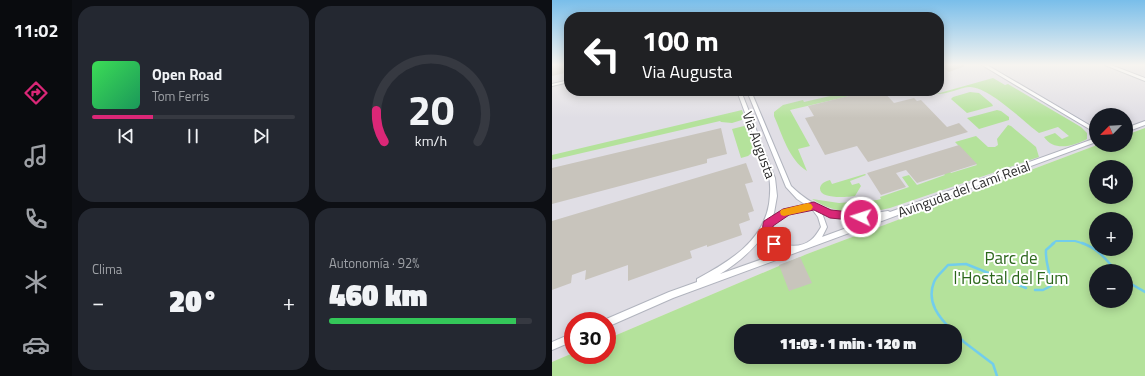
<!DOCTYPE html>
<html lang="es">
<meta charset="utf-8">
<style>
:root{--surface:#171b24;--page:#242831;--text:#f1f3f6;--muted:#9ea1a6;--line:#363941;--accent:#db2777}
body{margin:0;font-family:"Titillium Web",sans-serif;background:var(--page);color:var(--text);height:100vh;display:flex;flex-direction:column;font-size:15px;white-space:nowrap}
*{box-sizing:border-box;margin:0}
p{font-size:13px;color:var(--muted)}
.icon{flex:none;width:22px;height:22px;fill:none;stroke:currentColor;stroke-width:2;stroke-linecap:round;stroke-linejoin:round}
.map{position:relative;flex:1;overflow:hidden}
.side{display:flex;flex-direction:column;gap:6px;padding:6px;background:#0d0f14;width:480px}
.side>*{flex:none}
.hud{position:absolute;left:12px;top:12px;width:380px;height:84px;border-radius:16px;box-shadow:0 2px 10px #0003;background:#202124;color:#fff;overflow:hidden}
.needle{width:26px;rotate:246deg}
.controls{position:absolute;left:537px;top:108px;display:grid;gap:8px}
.controls a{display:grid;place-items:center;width:44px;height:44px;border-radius:50%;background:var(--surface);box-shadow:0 2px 10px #0003;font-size:20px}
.speed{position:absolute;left:12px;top:312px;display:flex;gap:8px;font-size:20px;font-weight:700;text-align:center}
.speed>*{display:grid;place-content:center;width:52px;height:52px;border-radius:50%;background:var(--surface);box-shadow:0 2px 10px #0003;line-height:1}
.speed .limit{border:6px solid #d22;background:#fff;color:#111}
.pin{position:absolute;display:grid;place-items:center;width:34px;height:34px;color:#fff;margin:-17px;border-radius:8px;box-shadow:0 2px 6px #0006}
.me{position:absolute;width:44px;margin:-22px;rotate:274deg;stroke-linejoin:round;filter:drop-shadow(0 0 3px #0008)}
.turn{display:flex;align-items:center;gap:14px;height:84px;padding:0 12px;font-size:18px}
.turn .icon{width:52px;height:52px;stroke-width:2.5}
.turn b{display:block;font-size:28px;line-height:34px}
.big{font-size:30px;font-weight:800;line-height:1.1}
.side .widget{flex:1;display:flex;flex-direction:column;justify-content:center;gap:6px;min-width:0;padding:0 14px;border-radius:16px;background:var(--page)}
.side .dial{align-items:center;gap:0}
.dial svg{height:104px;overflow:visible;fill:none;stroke:var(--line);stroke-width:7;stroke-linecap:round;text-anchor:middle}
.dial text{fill:var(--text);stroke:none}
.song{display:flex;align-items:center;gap:12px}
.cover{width:48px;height:48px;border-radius:6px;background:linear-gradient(135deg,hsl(130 70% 55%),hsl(150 70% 35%))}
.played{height:4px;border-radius:2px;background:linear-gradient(90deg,var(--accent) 30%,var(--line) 30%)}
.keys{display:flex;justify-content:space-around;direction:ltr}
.heat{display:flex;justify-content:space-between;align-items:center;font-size:22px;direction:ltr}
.charge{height:6px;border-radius:3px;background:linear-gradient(90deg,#34c759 92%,var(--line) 0)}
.side .tiles{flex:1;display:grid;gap:6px;grid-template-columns:repeat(2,1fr)}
.trip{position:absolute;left:182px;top:324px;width:228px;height:40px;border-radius:16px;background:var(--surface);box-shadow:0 2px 10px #0003;font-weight:800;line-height:40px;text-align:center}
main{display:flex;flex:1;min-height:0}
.menu{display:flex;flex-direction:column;width:72px;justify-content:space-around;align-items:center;background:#090b0e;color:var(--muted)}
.menu .icon{width:28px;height:28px}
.menu .selected{color:var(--accent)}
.menu b{font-size:18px;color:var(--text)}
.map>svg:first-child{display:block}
</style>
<main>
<nav class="menu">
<b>11:02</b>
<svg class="icon selected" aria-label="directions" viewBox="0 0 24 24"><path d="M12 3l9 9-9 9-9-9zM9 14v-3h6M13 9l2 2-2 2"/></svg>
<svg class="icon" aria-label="music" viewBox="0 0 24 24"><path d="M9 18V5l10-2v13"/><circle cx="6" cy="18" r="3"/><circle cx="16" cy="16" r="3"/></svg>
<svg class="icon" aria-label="phone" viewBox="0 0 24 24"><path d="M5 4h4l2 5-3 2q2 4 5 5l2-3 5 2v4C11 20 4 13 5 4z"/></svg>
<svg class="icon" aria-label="climate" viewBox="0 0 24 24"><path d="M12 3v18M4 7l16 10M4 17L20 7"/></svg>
<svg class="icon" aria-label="car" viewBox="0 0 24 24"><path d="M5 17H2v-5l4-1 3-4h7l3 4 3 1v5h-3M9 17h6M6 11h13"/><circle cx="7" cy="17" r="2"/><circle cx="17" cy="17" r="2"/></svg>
</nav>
<section class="side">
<div class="tiles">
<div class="widget">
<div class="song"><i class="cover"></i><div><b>Open Road</b><p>Tom Ferris</p></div></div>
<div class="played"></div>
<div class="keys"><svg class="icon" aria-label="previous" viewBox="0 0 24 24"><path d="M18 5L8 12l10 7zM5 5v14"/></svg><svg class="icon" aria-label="pause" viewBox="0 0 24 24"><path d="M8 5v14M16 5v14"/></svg><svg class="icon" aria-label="next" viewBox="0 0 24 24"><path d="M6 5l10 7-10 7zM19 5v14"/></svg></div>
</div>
<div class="widget dial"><svg viewBox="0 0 100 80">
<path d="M14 69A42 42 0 1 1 86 69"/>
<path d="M14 69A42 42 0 0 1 8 45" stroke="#db2777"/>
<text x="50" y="56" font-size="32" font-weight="700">20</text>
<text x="50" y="72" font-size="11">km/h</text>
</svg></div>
<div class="widget"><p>Clima</p>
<div class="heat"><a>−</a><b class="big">20°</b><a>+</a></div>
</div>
<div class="widget"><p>Autonomía · 92%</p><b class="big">460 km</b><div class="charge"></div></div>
</div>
</section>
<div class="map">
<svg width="593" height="376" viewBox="0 0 593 376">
<rect width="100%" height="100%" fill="#ece6dd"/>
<path fill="#e0dee5" d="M0,65H17V91H387V65H593V128L574,135V115H544L545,145L255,254L55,339V321H21V353L0,362Z"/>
<path fill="#b4e29b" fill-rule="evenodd" d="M441,78L453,85L456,84L529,127L535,133V139C522,146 502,152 492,137L503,133L510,139L517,136L506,127L487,133C471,121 436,86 417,87C406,88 395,95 384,94Z
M300,91H319L238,110L258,146L246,149L255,171C237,160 230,134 222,116V112L231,105L251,100L252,102Z
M418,92L427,93L440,104L441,106L415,113L399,99L401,97Z
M190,110L193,119L180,123L169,122L168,121L0,160V155Z
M445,110L449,111L457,117V120L427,129L415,118Z
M456,125L459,126L484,147L487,157L338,208C311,215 284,215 260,199L287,203L325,200L329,199L328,197L357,187L350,177L357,175L365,185L393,175L384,166L391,163L399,173L425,165L403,142L424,136L436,147H443L446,145L445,139Z
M192,126L196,128L203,150L196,156L189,158L180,129Z
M593,128V376H0V362L21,353V355H55V339L255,254L545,145H574V135ZM544,167H574V197H544ZM544,219H574V249H544ZM544,271H574V301H544ZM189,331H403V357H189Z
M313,174L314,175L298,181L300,185L307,183L309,186L303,196C296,197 267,200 268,188C269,183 274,181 278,180L280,184Z"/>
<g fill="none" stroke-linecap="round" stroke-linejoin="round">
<path stroke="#72cdec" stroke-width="2" d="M500,244L504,241H523L533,244"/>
<path stroke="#72cdec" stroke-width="2.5" d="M530,243C545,248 554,259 564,271
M574,281L593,292
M483,290H491L499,286C499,272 493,265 494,250L502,243
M401,331C387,318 374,302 382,282C384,276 392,270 396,265L414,264L474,288
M403,333L412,342L441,364L445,376"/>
</g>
<path fill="#c8c4bc" d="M0,65H17V72L0,76Z
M387,65H413V66L397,72Z
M317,91H331L342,103L362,98L365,101L369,100L395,127L407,123L416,132L316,162L305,146L273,155L253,118L262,116L256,106Z
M169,128L175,154L155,159V163L0,204V168Z
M407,145L425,164L365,183L354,170L344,173L354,187L329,195L315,173Z
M194,163L201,182L193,184L202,211L196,213L198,220L187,224L190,235L155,247V245L138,251L140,258L76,281V265L33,280L34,270L20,275L19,283L0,290V221Z
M248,257L260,283L237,291L227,265Z"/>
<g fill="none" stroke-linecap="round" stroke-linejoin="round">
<g stroke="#b1b4be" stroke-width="2">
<path id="minor" d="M430,65H435L544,129V133Z
M553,65H559L593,78V81Z
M17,80V82L0,86V84Z
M185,91H189L223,178L225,196L222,213L220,217L235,209L254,205L245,199L234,187L195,91H199L239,186C269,215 296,217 336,211L338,212L544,138V142L121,298L55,327V321H52V320L117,292L145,282V279C176,262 211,242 217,204C218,196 219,186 217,177C214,167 210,158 206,148C199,129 192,110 185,91ZM260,209L266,217L269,227C266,232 263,237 259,240C248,249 229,247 220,237L219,225C232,215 245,211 260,209ZM270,213C288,218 304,219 322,218L270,237L275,227ZM213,233C215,244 223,248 233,251L168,274C186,263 201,250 213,233Z
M593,121V125L574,132V128Z
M21,333V341L0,350V342Z"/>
</g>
<use href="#minor" fill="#fff" fill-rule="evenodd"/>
</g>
<linearGradient id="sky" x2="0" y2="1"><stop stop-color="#79beea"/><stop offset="0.55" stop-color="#f6f4f0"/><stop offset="1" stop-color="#f6f4f0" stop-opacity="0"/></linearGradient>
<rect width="593" height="118" fill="url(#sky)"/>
<path fill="#db2777" stroke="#8e194d" d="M262,202L279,210L309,213L312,214L314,217L312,220L309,221L278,218L262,210L237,215L221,226L222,237L228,244L226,247C213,252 208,230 212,221L231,209Z"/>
<path fill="#f59e0b" d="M256,203L259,204L261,207L259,210L232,216L229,215L228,212L229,210L232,209Z"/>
<g text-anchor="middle" stroke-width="4" stroke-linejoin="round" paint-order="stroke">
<g font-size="14" fill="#2b2b2b" stroke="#fff">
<text transform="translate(207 145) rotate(70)" y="5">Via Augusta</text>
<text transform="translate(412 189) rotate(-20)" y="5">Avinguda del Camí Reial</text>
</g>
<g font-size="17" fill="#2c671c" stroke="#fff">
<text x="459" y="264">Parc de<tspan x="459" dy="20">l'Hostal del Fum</tspan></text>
</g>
</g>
</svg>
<div class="controls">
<a><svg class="needle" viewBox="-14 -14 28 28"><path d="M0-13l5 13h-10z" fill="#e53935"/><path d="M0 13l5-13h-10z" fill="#9ea1a6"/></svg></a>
<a><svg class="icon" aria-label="sound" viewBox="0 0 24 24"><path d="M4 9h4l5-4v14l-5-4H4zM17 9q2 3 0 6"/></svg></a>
<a>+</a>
<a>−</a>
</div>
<div class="speed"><div class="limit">30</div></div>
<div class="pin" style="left:222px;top:244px;background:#d93025"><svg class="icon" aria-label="arrive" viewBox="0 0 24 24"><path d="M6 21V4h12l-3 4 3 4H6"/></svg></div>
<svg class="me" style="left:309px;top:217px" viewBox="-20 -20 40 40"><circle r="17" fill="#db2777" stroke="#fff" stroke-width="3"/><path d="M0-11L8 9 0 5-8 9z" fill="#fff"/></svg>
<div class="trip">11:03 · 1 min · 120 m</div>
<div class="hud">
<div class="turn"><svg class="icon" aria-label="left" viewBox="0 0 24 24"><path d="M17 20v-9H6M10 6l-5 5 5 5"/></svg><div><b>100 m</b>Via Augusta</div></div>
</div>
</div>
</main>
